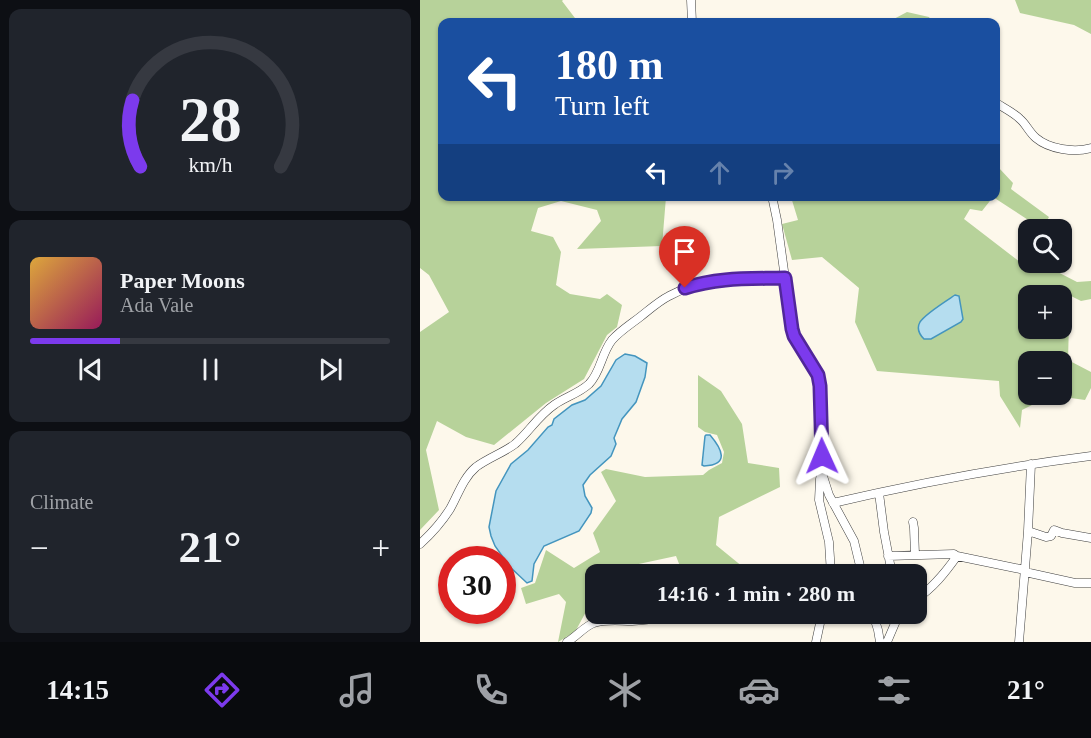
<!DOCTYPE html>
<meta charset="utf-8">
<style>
:root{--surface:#171b24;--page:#20242c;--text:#f1f3f6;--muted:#9ea1a6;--line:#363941;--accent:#7c3aed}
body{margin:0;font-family:"Times New Roman",serif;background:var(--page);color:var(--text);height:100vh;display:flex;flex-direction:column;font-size:22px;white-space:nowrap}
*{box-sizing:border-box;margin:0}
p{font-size:20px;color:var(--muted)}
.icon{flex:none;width:33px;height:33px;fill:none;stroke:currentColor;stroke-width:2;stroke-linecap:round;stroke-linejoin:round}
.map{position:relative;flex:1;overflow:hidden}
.details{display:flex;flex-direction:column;gap:9px;padding:9px;background:#0d0f14;width:420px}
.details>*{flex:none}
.banner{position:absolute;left:18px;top:18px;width:562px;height:183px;border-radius:12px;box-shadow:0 2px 4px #0004;background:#1a4fa0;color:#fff;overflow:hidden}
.controls{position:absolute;left:598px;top:219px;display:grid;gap:12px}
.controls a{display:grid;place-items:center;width:54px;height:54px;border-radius:12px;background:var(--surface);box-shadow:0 2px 4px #0004;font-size:30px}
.speed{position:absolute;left:18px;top:546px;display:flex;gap:12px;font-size:30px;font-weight:700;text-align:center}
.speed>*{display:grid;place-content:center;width:78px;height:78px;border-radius:50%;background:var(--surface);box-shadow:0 2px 4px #0004;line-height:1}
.speed .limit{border:9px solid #d22;background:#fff;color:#111}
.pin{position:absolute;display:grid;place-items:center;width:51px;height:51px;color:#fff;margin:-62px -26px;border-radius:50% 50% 50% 0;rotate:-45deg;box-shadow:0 0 6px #0007}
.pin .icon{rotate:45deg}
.me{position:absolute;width:66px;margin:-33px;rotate:359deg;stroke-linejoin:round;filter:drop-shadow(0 0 4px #0008)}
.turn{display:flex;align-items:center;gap:21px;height:126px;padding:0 18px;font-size:27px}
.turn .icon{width:78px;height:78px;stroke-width:2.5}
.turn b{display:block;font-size:42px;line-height:51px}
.lanes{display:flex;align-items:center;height:57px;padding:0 18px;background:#0003;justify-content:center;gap:30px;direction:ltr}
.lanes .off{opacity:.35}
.big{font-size:45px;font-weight:800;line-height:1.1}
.details .widget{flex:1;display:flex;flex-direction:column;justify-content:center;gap:9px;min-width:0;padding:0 21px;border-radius:12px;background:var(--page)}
.details .dial{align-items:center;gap:0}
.dial svg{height:156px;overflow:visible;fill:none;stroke:var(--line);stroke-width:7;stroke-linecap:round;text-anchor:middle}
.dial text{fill:var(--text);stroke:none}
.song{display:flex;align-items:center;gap:18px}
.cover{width:72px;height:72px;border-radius:9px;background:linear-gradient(135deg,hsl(40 70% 55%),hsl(330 70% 35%))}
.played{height:6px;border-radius:3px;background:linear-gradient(90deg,var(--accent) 25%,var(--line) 25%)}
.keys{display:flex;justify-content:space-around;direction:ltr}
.heat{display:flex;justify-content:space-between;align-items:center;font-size:33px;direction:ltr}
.trip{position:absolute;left:165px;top:564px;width:342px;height:60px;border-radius:12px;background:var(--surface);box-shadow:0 2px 4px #0004;font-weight:800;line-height:60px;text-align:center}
.tab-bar{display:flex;height:96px;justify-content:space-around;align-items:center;background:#090b0e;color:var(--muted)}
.tab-bar .icon{width:42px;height:42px}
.tab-bar .current{color:var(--accent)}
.tab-bar b{font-size:27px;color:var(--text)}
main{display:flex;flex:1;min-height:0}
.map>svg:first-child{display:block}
</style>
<main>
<section class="details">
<div class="widget dial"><svg viewBox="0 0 100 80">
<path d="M14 69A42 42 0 1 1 86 69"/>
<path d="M14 69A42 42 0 0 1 10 35" stroke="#7c3aed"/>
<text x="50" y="56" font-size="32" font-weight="700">28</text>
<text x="50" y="72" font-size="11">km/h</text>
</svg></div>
<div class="widget">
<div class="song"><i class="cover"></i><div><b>Paper Moons</b><p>Ada Vale</p></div></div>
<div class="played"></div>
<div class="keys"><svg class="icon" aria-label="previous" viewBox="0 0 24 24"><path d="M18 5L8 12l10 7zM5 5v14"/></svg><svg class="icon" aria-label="pause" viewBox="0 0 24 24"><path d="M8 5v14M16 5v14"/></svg><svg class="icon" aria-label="next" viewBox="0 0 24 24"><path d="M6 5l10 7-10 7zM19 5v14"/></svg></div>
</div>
<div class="widget"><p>Climate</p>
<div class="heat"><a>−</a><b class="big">21°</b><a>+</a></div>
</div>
</section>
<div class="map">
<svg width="671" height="642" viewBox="0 0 671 642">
<rect width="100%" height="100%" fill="#fdf8eb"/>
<path fill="#b7d29a" d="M0,0H143L142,1L158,22H22V196L246,197L242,246L157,249L181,221L177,210L141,201L118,208L111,231L133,237L141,252L136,285L150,294L180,299L187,294L202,305L197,327L187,335L164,379L126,403L74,445L46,437L17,421L6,450L19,510L0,530V332L29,312L9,275L0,268Z
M595,0H671V34L654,25L600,13Z
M487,12L509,17L512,22H469L470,21Z
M576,150H579V168L593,183L591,189L629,217L622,229L573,197L562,211L550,209L544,219L609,269L628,267L657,282L671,281V299L661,301L631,286L621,295L609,296V328H642V323H649L648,360L671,372V388L665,400L630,395L642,394V362H609V394L616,395L612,405L602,410L600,428L580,396L579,381L457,371L435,322L439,288L402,257L372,260L362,224L378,220L371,197L576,196Z
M278,375L301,391L322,424L328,463L359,468L360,487L299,517L296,545L323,567L305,574H263L256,556L214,565L208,574H176L175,595L155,632L138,642L146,602L139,594L106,604L101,588L115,583L126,550L154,568L180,552L173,533L196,501L181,472L186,469L225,477L283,475L289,470L302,463L304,452L297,435L285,432L278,427Z"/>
<path fill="#b5ddef" stroke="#4495be" stroke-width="1.5" d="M535,295L539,296L543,319L541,322L511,339H504C500,335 496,329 500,322C505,314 526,301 535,295Z
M205,354L215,356L227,363L225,377L216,402L202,419L194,438L196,444L191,456L170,475L163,485L165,496L172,508L171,513L159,531L124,546L114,564L112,581L107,583L90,567L75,546L71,536L69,527L76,491L91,464L108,450L128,427L132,425L134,419L152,405L165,400L181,386L196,360Z
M286,435H290C302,449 310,465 284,466L282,465L285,436Z"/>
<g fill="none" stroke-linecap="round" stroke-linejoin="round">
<g stroke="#3e3e3e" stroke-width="9">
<path id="minor" d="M271,0L272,22
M576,103C584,108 594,113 600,119C606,124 609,132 616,138C629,149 654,153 671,148
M352,196L357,220L372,329L374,336L398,375L400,386L403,448L402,471L400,479L399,500L409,542L411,574
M402,473L409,495L434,541L442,574
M459,493L464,532L472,574
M413,503C498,483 585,467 671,456
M493,522L494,528L495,555
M608,531L611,464
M0,544C12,533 21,523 30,509C38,495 43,478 56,467C68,458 83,453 95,444C109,432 118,416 134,405C145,397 158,394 169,384C181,372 181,354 192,340C200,331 211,324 220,317C229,310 239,301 249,296C285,276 325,279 365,278
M468,556L534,554L537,556L605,570
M605,572L655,583H671
M496,599C513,588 525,573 537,556
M453,614L458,630L460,642
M147,642C156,637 166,625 174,623C186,619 199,621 212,621C230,620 250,616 268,614
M396,642L402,614
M467,642L479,614
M599,642L608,531L626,537L631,536L634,530L642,533L671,538"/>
</g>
<use href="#minor" stroke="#fff" stroke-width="8"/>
</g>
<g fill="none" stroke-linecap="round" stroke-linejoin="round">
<g stroke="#51269a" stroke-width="15">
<path id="route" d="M265,288C299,277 329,279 365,278L372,329L374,336L398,375L400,386L402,456"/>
</g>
<use href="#route" stroke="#7c3aed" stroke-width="10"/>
</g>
</svg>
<div class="controls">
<a><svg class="icon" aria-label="search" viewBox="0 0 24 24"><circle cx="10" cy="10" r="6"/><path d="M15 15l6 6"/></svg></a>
<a>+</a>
<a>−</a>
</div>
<div class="speed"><div class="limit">30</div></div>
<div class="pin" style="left:265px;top:288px;background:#d93025"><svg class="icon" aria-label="arrive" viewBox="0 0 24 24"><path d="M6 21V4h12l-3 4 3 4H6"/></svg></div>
<svg class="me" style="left:402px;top:456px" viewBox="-20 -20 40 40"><path d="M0-17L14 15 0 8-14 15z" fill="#7c3aed" stroke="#fff" stroke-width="4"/></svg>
<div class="trip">14:16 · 1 min · 280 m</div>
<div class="banner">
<div class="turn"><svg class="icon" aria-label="left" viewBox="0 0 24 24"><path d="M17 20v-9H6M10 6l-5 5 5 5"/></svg><div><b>180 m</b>Turn left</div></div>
<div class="lanes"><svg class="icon" aria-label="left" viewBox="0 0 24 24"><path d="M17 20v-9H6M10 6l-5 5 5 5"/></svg><svg class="icon off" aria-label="ahead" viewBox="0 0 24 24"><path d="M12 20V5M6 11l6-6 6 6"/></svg><svg class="icon off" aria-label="right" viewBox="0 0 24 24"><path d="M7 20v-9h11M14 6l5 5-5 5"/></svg></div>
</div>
</div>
</main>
<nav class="tab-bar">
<b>14:15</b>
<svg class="icon current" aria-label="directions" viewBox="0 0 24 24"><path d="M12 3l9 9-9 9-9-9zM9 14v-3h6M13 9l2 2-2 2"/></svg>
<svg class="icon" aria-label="music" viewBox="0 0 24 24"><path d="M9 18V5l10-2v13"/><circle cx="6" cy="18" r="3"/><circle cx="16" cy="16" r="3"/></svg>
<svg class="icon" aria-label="phone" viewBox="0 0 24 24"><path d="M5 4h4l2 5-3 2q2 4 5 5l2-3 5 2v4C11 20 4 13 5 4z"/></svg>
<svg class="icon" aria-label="climate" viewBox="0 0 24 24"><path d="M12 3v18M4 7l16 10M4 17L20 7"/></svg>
<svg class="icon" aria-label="car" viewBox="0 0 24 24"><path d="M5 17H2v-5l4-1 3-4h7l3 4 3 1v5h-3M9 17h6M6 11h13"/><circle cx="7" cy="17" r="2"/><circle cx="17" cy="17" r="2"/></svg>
<svg class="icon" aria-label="filters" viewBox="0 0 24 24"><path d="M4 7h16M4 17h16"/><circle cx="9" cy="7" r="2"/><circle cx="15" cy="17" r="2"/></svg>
<b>21°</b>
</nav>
